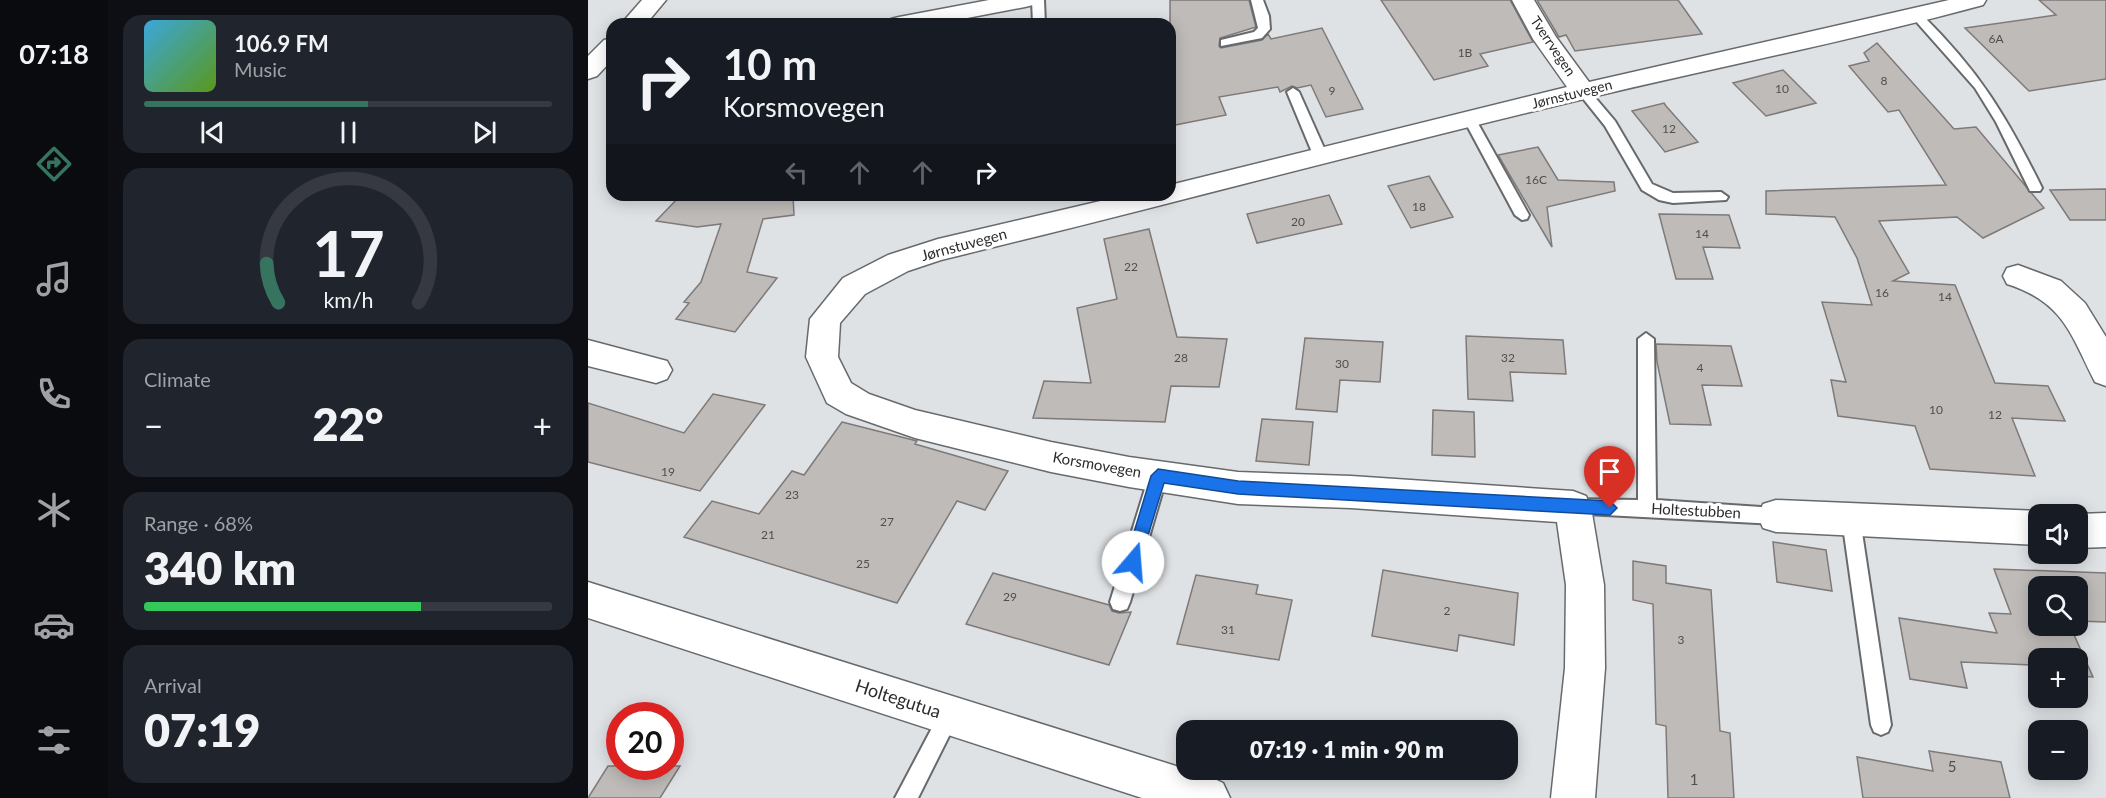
<!DOCTYPE html>
<meta charset="utf-8">
<style>
:root{--surface:#171b24;--page:#20242c;--text:#f1f3f6;--muted:#9ea1a6;--line:#363941;--accent:#367460}
body{margin:0;font-family:Lato,sans-serif;background:var(--page);color:var(--text);height:100vh;display:flex;flex-direction:column;font-size:22px;white-space:nowrap}
*{box-sizing:border-box;margin:0}
p{font-size:20px;color:var(--muted)}
.icon{flex:none;width:33px;height:33px;fill:none;stroke:currentColor;stroke-width:2;stroke-linecap:round;stroke-linejoin:round}
.map{position:relative;flex:1;overflow:hidden}
.details{display:flex;flex-direction:column;gap:15px;padding:15px;background:#0d0f14;width:480px}
.details>*{flex:none}
.top-card{position:absolute;left:18px;top:18px;width:570px;height:183px;border-radius:18px;box-shadow:0 3px 15px #0003;background:#171b24;color:var(--text);overflow:hidden}
.controls{position:absolute;left:1440px;top:504px;display:grid;gap:12px}
.controls a{display:grid;place-items:center;width:60px;height:60px;border-radius:12px;background:var(--surface);box-shadow:0 3px 15px #0003;font-size:30px}
.speed{position:absolute;left:18px;top:702px;display:flex;gap:12px;font-size:30px;font-weight:700;text-align:center}
.speed>*{display:grid;place-content:center;width:78px;height:78px;border-radius:50%;background:var(--surface);box-shadow:0 3px 15px #0003;line-height:1}
.speed .limit{border:9px solid #d22;background:#fff;color:#111}
.pin{position:absolute;display:grid;place-items:center;width:51px;height:51px;color:#fff;margin:-62px -26px;border-radius:50% 50% 50% 0;rotate:-45deg;box-shadow:0 0 6px #0007}
.pin .icon{rotate:45deg}
.me{position:absolute;width:66px;margin:-33px;rotate:18deg;stroke-linejoin:round;filter:drop-shadow(0 0 4px #0008)}
.turn{display:flex;align-items:center;gap:21px;height:126px;padding:0 18px;font-size:27px}
.turn .icon{width:78px;height:78px;stroke-width:2.5}
.turn b{display:block;font-size:42px;line-height:51px}
.lanes{display:flex;align-items:center;height:57px;padding:0 18px;background:#0003;justify-content:center;gap:30px;direction:ltr}
.lanes .off{opacity:.35}
.big{font-size:45px;font-weight:800;line-height:1.1}
.details .tile{flex:1;display:flex;flex-direction:column;justify-content:center;gap:9px;min-width:0;padding:0 21px;border-radius:18px;background:var(--page)}
.details .dial{align-items:center;gap:0}
.dial svg{height:156px;overflow:visible;fill:none;stroke:var(--line);stroke-width:7;stroke-linecap:round;text-anchor:middle}
.dial text{fill:var(--text);stroke:none}
.song{display:flex;align-items:center;gap:18px}
.cover{width:72px;height:72px;border-radius:9px;background:linear-gradient(135deg,hsl(200 70% 55%),hsl(90 70% 35%))}
.played{height:6px;border-radius:3px;background:linear-gradient(90deg,var(--accent) 55%,var(--line) 55%)}
.keys{display:flex;justify-content:space-around;direction:ltr}
.heat{display:flex;justify-content:space-between;align-items:center;font-size:33px;direction:ltr}
.charge{height:9px;border-radius:4px;background:linear-gradient(90deg,#34c759 68%,var(--line) 0)}
.trip{position:absolute;left:588px;top:720px;width:342px;height:60px;border-radius:18px;background:var(--surface);box-shadow:0 3px 15px #0003;font-weight:800;line-height:60px;text-align:center}
main{display:flex;flex:1;min-height:0}
.dock{display:flex;flex-direction:column;width:108px;justify-content:space-around;align-items:center;background:#090b0e;color:var(--muted)}
.dock .icon{width:42px;height:42px}
.dock .active{color:var(--accent)}
.dock b{font-size:27px;color:var(--text)}
.map>svg:first-child{display:block}
</style>
<main>
<nav class="dock">
<b>07:18</b>
<svg class="icon active" aria-label="directions" viewBox="0 0 24 24"><path d="M12 3l9 9-9 9-9-9zM9 14v-3h6M13 9l2 2-2 2"/></svg>
<svg class="icon" aria-label="music" viewBox="0 0 24 24"><path d="M9 18V5l10-2v13"/><circle cx="6" cy="18" r="3"/><circle cx="16" cy="16" r="3"/></svg>
<svg class="icon" aria-label="phone" viewBox="0 0 24 24"><path d="M5 4h4l2 5-3 2q2 4 5 5l2-3 5 2v4C11 20 4 13 5 4z"/></svg>
<svg class="icon" aria-label="climate" viewBox="0 0 24 24"><path d="M12 3v18M4 7l16 10M4 17L20 7"/></svg>
<svg class="icon" aria-label="car" viewBox="0 0 24 24"><path d="M5 17H2v-5l4-1 3-4h7l3 4 3 1v5h-3M9 17h6M6 11h13"/><circle cx="7" cy="17" r="2"/><circle cx="17" cy="17" r="2"/></svg>
<svg class="icon" aria-label="filters" viewBox="0 0 24 24"><path d="M4 7h16M4 17h16"/><circle cx="9" cy="7" r="2"/><circle cx="15" cy="17" r="2"/></svg>
</nav>
<section class="details">
<div class="tile">
<div class="song"><i class="cover"></i><div><b>106.9 FM</b><p>Music</p></div></div>
<div class="played"></div>
<div class="keys"><svg class="icon" aria-label="previous" viewBox="0 0 24 24"><path d="M18 5L8 12l10 7zM5 5v14"/></svg><svg class="icon" aria-label="pause" viewBox="0 0 24 24"><path d="M8 5v14M16 5v14"/></svg><svg class="icon" aria-label="next" viewBox="0 0 24 24"><path d="M6 5l10 7-10 7zM19 5v14"/></svg></div>
</div>
<div class="tile dial"><svg viewBox="0 0 100 80">
<path d="M14 69A42 42 0 1 1 86 69"/>
<path d="M14 69A42 42 0 0 1 8 49" stroke="#367460"/>
<text x="50" y="56" font-size="32" font-weight="700">17</text>
<text x="50" y="72" font-size="11">km/h</text>
</svg></div>
<div class="tile"><p>Climate</p>
<div class="heat"><a>−</a><b class="big">22°</b><a>+</a></div>
</div>
<div class="tile"><p>Range · 68%</p><b class="big">340 km</b><div class="charge"></div></div>
<div class="tile"><p>Arrival</p><b class="big">07:19</b></div>
</section>
<div class="map">
<svg width="1518" height="798" viewBox="0 0 1518 798">
<rect width="100%" height="100%" fill="#dfe2e5"/>
<path fill="#bfbbb9" stroke="#7e7a79" stroke-width="1.5" d="M582,0H661L668,27L632,38L631,46L633,48L674,40L680,34L683,39L734,28L775,109L738,117L723,85L709,88L704,86L692,92L690,87L631,97L638,115L582,126Z
M793,0H922L945,42L892,54L900,66L846,80Z
M949,0H1090L1114,34L987,51L978,35L971,37Z
M1451,0H1518V79L1441,91L1377,28L1468,15Z
M1289,43L1366,129L1388,127L1456,208L1395,238L1369,217L1291,221L1321,273L1305,281L1367,285L1407,383L1460,386L1477,421L1424,418L1447,476L1342,469L1327,426L1250,416L1243,380L1258,382L1234,302L1284,305L1269,258L1247,217L1178,214V191L1358,185L1311,110L1300,112L1261,66L1281,61L1276,53Z
M1195,70L1228,103L1178,116L1145,83Z
M1076,103L1078,106L1110,142L1077,152L1044,111Z
M950,147L970,180L1026,182L1027,191L959,207L964,247L910,155Z
M841,176L865,217L823,228L800,186Z
M1518,189V220H1482L1462,190Z
M93,195H205L206,215L175,219L159,272L189,278L147,332L88,319L101,303L96,302L113,282L133,224L109,227L68,221Z
M741,195L754,224L669,243L659,214Z
M1071,214L1141,215L1152,248L1115,247L1125,279H1088Z
M561,229L589,337L639,339L631,387L583,386L577,422L445,418L456,381L503,383L489,308L529,299L516,239Z
M878,336L975,340L978,374L922,372L925,401L880,399Z
M717,338L795,342L792,382L752,380L749,412L708,409Z
M1068,344L1143,346L1154,386L1114,385L1123,425L1082,424L1069,362Z
M125,394L177,405L112,491L0,462V403L96,433Z
M845,410L886,412L887,457L844,455Z
M674,419L725,422L721,465L668,461Z
M254,422L329,441L327,444L420,471L397,510L369,501L309,603L96,537L124,501L171,514L204,471L216,475Z
M1185,542L1238,550L1244,591L1189,582Z
M1045,561L1078,566V583L1123,590L1132,731L1142,733L1146,798H1080L1078,726L1068,724L1065,604L1045,600Z
M1406,569L1518,573V622L1490,621V586H1450V626H1482L1505,677L1490,676V658H1450V675L1444,665L1373,662L1379,688L1322,679L1311,618L1409,633L1401,613L1423,614Z
M795,570L930,593L926,645L871,635L869,651L784,636Z
M405,573L521,605L524,611L531,613L543,612L521,665L378,624Z
M608,575L670,585L668,594L704,600L691,660L589,644Z
M1341,751L1413,762L1422,798H1275L1269,757L1345,771Z
M20,766H92L72,798H0Z"/>
<g fill="none" stroke-linecap="round" stroke-linejoin="round">
<g stroke="#676a6d" stroke-width="4">
<path id="lane" d="M444,0H456L457,24H445Z
M663,0H675L681,16L682,29L674,38L633,46V40L666,32L670,28Z
M1325,14H1333C1391,71 1418,115 1454,188L1452,191H1442L1408,122L1387,88L1325,18Z
M995,87L999,88L1027,121L1064,184L1085,193L1133,192L1140,197L1138,200L1085,203L1071,200L1054,190L1017,126L989,91Z
M705,88L711,92L740,157L738,160H728L726,157L699,92Z
M882,116L888,120L941,215L939,219L934,220L927,215L876,120Z
M1058,333L1066,339L1068,500L1188,508L1194,510L1197,516L1194,522L1188,524L979,513L976,507L979,501L985,499L1050,500V339Z
M570,468L576,471L579,476L542,602L539,609L532,611L525,609L522,602L561,476L564,471Z
M1263,511L1269,513L1272,519L1303,725L1300,732L1293,735L1286,732L1283,725L1254,519L1257,513Z
M361,706L368,709L371,716L330,798H307L354,709Z"/>
</g>
<g stroke="#676a6d" stroke-width="3">
<path id="street" d="M54,0H78L58,24H33Z
M401,0H448L445,5L437,7L348,24H299L303,19L311,17Z
M924,0H946L968,37L1001,82L1361,0H1398L1395,5C1263,41 1129,67 996,99C781,150 568,208 353,260L320,271L277,294L252,323L250,357L263,383L281,394L327,410L463,442L541,457L650,472L763,476L985,491L998,496L1003,507L1016,585L1017,668L1007,798H963L977,668L978,585L969,522L763,508L650,504L541,487L463,472L327,438L258,414L239,403L218,357L222,319L255,278L300,255L350,239L538,195H582V185L979,87L945,39Z
M24,38V60L9,76L0,79V56L16,40Z
M1430,265L1473,281L1497,303L1518,337V386L1507,382C1483,335 1476,302 1419,284L1415,276L1419,268Z
M0,340L79,361L84,370L79,379L68,383L0,366Z
M1188,500L1450,511L1458,514H1450V545L1188,532L1175,528L1170,516L1175,504Z
M1518,513V547L1490,548L1489,514Z"/>
</g>
<g stroke="#676a6d" stroke-width="3">
<path id="secondary" d="M0,582L620,776L635,783L642,798H554L0,618Z"/>
</g>
<use href="#lane" fill="#fff" fill-rule="evenodd"/>
<use href="#street" fill="#fff" fill-rule="evenodd"/>
<use href="#secondary" fill="#fff" fill-rule="evenodd"/>
</g>
<path fill="#1a73e8" stroke="#114b97" stroke-width="1.5" d="M570,469L650,481L1022,501L1029,508L1022,515L650,494L576,483L552,562L550,567L545,569L539,567L537,562L563,476Z"/>
<g text-anchor="middle" stroke-width="6" stroke-linejoin="round" paint-order="stroke">
<g font-size="12" fill="#4f4f4f">
<text x="1408" y="43">6A</text>
<text x="877" y="57">1B</text>
<text x="1296" y="85">8</text>
<text x="1194" y="93">10</text>
<text x="744" y="95">9</text>
<text x="1081" y="133">12</text>
<text x="948" y="184">16C</text>
<text x="831" y="211">18</text>
<text x="710" y="226">20</text>
<text x="1114" y="238">14</text>
<text x="543" y="271">22</text>
<text x="1294" y="297">16</text>
<text x="1357" y="301">14</text>
<text x="593" y="362">28</text>
<text x="920" y="362">32</text>
<text x="754" y="368">30</text>
<text x="1112" y="372">4</text>
<text x="1348" y="414">10</text>
<text x="1407" y="419">12</text>
<text x="80" y="476">19</text>
<text x="204" y="499">23</text>
<text x="299" y="526">27</text>
<text x="180" y="539">21</text>
<text x="275" y="568">25</text>
<text x="422" y="601">29</text>
<text x="859" y="615">2</text>
<text x="640" y="634">31</text>
<text x="1093" y="644">3</text>
</g>
<g font-size="14" fill="#2a2b2c" stroke="#fff">
<text transform="translate(965 46) rotate(56)" y="5">Tverrvegen</text>
<text transform="translate(984 94) rotate(-14)" y="5">Jørnstuvegen</text>
</g>
<g font-size="15" fill="#2a2b2c" stroke="#fff">
<text transform="translate(376 245) rotate(-15)" y="5">Jørnstuvegen</text>
<text transform="translate(509 465) rotate(10)" y="5">Korsmovegen</text>
<text transform="translate(1108 511) rotate(3)" y="5">Holtestubben</text>
</g>
<g font-size="15" fill="#4f4f4f">
<text x="1364" y="772">5</text>
<text x="1106" y="785">1</text>
</g>
<g font-size="18" fill="#2a2b2c" stroke="#fff">
<text transform="translate(310 699) rotate(18)" y="6">Holtegutua</text>
</g>
</g>
</svg>
<div class="controls">
<a><svg class="icon" aria-label="sound" viewBox="0 0 24 24"><path d="M4 9h4l5-4v14l-5-4H4zM17 9q2 3 0 6"/></svg></a>
<a><svg class="icon" aria-label="search" viewBox="0 0 24 24"><circle cx="10" cy="10" r="6"/><path d="M15 15l6 6"/></svg></a>
<a>+</a>
<a>−</a>
</div>
<div class="speed"><div class="limit">20</div></div>
<div class="pin" style="left:1022px;top:508px;background:#d93025"><svg class="icon" aria-label="arrive" viewBox="0 0 24 24"><path d="M6 21V4h12l-3 4 3 4H6"/></svg></div>
<svg class="me" style="left:545px;top:562px" viewBox="-20 -20 40 40"><circle r="19" fill="#fff"/><path d="M0-13L10 11 0 6-10 11z" fill="#1a73e8"/></svg>
<div class="trip">07:19 · 1 min · 90 m</div>
<div class="top-card">
<div class="turn"><svg class="icon" aria-label="right" viewBox="0 0 24 24"><path d="M7 20v-9h11M14 6l5 5-5 5"/></svg><div><b>10 m</b>Korsmovegen</div></div>
<div class="lanes"><svg class="icon off" aria-label="left" viewBox="0 0 24 24"><path d="M17 20v-9H6M10 6l-5 5 5 5"/></svg><svg class="icon off" aria-label="ahead" viewBox="0 0 24 24"><path d="M12 20V5M6 11l6-6 6 6"/></svg><svg class="icon off" aria-label="ahead" viewBox="0 0 24 24"><path d="M12 20V5M6 11l6-6 6 6"/></svg><svg class="icon" aria-label="right" viewBox="0 0 24 24"><path d="M7 20v-9h11M14 6l5 5-5 5"/></svg></div>
</div>
</div>
</main>
